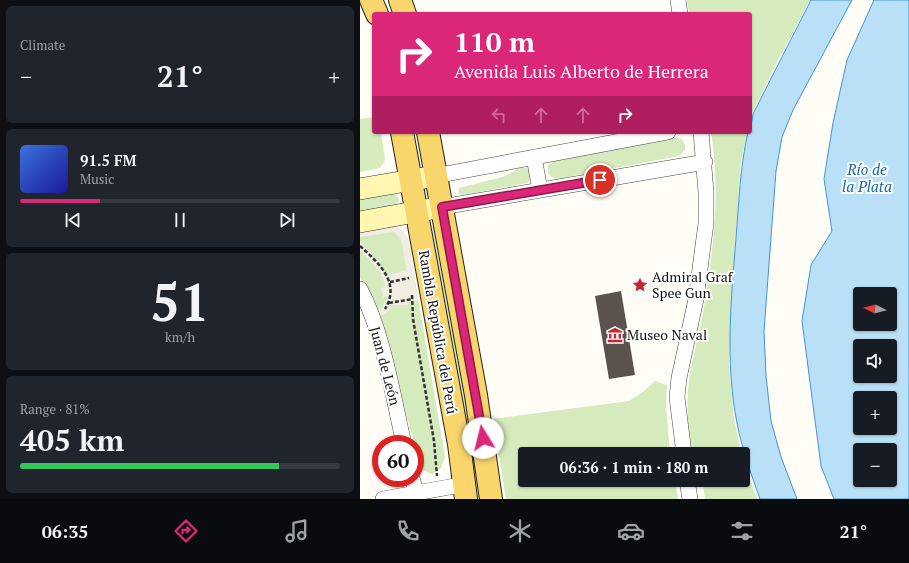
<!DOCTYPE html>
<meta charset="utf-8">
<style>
:root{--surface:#171b24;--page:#20242c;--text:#f1f3f6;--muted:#9ea1a6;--line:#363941;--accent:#db2777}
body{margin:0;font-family:"PT Serif",serif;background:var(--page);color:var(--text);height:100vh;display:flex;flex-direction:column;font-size:15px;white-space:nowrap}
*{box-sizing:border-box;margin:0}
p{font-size:13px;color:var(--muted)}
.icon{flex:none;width:22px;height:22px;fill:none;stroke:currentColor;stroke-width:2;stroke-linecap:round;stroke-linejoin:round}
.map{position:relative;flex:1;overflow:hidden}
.side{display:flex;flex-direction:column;gap:6px;padding:6px;background:#0d0f14;width:360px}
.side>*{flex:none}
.guide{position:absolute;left:12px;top:12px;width:380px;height:122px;border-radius:4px;box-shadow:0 1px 3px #0004;background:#db2777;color:#fff;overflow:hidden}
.needle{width:26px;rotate:276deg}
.buttons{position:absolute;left:493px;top:287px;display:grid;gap:8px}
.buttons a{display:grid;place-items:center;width:44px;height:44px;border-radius:4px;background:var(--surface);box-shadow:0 1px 3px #0004;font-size:20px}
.speed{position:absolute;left:12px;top:435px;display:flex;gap:8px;font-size:20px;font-weight:700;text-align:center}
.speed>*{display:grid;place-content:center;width:52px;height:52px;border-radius:50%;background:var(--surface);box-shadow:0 1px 3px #0004;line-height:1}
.speed .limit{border:6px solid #d22;background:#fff;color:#111}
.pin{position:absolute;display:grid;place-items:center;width:34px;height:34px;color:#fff;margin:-17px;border:2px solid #fff;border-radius:50%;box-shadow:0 1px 4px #0007}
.me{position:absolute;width:44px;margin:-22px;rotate:351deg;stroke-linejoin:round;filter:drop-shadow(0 0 3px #0008)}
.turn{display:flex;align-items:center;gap:14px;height:84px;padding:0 16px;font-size:18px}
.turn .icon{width:52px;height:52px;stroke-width:2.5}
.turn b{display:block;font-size:28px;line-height:34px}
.lanes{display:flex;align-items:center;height:38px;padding:0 16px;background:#0003;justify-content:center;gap:20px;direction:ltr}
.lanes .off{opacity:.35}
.big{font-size:30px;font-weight:800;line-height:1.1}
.side .card{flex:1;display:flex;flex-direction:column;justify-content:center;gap:6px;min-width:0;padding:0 14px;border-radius:6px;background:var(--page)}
.side .dial{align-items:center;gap:0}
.dial b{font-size:52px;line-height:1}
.song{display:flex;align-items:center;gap:12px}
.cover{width:48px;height:48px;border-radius:6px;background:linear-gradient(135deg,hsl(220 70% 55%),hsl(240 70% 35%))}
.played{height:4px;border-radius:2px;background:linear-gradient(90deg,var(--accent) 25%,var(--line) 25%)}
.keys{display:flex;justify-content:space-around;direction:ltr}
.heat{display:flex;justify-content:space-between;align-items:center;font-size:22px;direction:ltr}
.charge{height:6px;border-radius:3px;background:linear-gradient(90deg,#34c759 81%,var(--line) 0)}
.trip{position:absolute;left:158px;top:447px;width:232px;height:40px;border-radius:4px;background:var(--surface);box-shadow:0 1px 3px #0004;font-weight:800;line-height:40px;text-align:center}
.tab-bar{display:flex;height:64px;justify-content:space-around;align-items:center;background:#090b0e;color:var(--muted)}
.tab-bar .icon{width:28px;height:28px}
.tab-bar .on{color:var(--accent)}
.tab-bar b{font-size:18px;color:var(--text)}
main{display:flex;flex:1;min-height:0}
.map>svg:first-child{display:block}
</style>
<main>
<section class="side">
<div class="card"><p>Climate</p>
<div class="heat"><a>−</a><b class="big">21°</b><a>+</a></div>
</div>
<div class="card">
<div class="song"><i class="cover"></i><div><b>91.5 FM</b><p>Music</p></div></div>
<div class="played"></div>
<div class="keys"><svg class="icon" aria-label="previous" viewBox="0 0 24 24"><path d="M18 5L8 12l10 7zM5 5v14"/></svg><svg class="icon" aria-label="pause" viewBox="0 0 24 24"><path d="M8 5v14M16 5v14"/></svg><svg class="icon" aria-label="next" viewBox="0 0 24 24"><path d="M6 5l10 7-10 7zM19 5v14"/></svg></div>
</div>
<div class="card dial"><b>51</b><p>km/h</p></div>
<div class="card"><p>Range · 81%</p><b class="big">405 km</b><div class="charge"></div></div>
</section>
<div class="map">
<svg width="549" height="499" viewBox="0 0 549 499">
<rect width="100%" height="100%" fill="#fffdf5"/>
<path fill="#d5ebbd" d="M327,0H450L416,64L392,113L390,123V14H329Z
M14,117V132H21L25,160L20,168L0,172V119Z
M351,132H388L381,160L371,300L369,365L374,418L381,454H331C328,430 326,406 329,381C332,358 339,336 343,313C353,254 361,192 351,132Z
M316,138L322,139L325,145V150L319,156L197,179L193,178L188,173V165L194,161Z
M159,168H166L170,169L171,180L167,183L103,195L98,194L99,188L143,177Z
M34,192L39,198L38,205L0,215V197Z
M71,225L73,227L124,499H117L115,480L69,226Z
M40,228L48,239L85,457L81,468L72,474L64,471L60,464L17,310L0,277V231Z
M295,381L307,385L306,407L310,454H165V480H315L318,499H146L133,419L269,401L284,391Z
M383,460L397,499H345L342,480H383Z"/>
<path fill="#f1ede2" d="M35,226L40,228L48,239L58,301L49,302L47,305H33L28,312L19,317L17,310L22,308L28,297H23L21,288L26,287L21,273L0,250V242L11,253L28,275L46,270L42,242L40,238L34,232L0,237V231Z"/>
<path fill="#b9e0f7" stroke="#3f96cf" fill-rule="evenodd" d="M451,0H492L433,110L422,137L416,171L404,331L406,376L411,421L421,457L437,499H400C391,474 382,449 377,423C365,362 371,299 376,238C379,202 380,167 388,132H390L393,114Z
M514,0H549V499H474L461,466L442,321L451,265L472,231L464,179L473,123L487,60ZM500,294H530V324H500ZM500,346H530V376H500ZM500,398H530V428H500ZM500,450H530V480H500Z"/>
<path fill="#5a524d" d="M261,291L275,375L249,379L235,296Z"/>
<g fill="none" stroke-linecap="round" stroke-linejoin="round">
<g stroke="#444" stroke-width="16">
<path id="minor" d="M318,0L320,14
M174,157L180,190
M75,176L308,132
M82,207L345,162
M0,289C23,331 33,397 44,444
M324,454L317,397L319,378L336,299L346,223V192L341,132
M52,478L56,492
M327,480L330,499
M23,499L106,484"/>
</g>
<g stroke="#333" stroke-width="22">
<path id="secondary" d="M0,189L75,176
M0,222L82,207"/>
</g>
<g stroke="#222" stroke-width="24">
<path id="primary" d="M11,0L17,14
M40,0L45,14
M42,132L99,444L106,499
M68,132L116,395L131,499"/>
</g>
<path stroke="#333" stroke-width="2.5" stroke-dasharray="4 2" stroke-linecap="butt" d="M0,246C19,263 41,283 25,309
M30,282L49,278
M52,295L53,319L74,441L77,476
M29,303L53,299"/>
<use href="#minor" stroke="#fff" stroke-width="15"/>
<use href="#secondary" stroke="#fff6b0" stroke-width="21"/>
<use href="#primary" stroke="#f9d66b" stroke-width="22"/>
</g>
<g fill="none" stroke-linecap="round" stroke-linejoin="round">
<g stroke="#8e194d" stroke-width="10">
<path id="route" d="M123,438L82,207L240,180"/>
</g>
<use href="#route" stroke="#db2777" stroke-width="7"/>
</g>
<defs>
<g id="sight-bare" transform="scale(1.2)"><path d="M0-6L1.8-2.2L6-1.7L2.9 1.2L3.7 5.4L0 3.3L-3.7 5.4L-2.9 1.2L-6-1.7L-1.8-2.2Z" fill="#c4262e" stroke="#fff" stroke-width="2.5" paint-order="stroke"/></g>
<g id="museum-bare" transform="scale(1.2)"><path d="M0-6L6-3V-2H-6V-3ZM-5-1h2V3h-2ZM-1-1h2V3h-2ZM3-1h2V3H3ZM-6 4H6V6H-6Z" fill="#c4262e" stroke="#fff" stroke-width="2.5" paint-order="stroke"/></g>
</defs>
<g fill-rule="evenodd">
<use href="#sight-bare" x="280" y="285"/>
<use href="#museum-bare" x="255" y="335"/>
</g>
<g text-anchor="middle" stroke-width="4" stroke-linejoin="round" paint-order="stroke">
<g font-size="14" fill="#111" stroke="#fff" text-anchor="start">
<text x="292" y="282">Admiral Graf<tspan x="292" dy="16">Spee Gun</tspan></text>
<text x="267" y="340">Museo Naval</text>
</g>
<g font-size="14" fill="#111" stroke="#fff">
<text transform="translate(78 332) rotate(80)" y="5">Rambla República del Perú</text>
<text transform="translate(25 366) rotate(75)" y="5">Juan de León</text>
</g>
<g font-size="15" font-style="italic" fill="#1768a6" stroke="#fff">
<text x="507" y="175">Río de<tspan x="507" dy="17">la Plata</tspan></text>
</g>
</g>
</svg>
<div class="buttons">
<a><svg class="needle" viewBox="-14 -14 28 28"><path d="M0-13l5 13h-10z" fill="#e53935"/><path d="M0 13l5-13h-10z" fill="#9ea1a6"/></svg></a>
<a><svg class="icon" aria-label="sound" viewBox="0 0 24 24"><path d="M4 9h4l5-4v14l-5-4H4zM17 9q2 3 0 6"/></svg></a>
<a>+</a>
<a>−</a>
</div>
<div class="speed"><div class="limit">60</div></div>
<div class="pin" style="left:240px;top:180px;background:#d93025"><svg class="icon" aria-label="arrive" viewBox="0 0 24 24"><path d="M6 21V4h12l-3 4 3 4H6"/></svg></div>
<svg class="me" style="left:123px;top:438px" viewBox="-20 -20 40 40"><circle r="19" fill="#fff"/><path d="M0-13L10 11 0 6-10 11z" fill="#db2777"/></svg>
<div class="trip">06:36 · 1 min · 180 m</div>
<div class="guide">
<div class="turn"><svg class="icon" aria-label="right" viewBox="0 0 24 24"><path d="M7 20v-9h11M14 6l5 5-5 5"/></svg><div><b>110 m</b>Avenida Luis Alberto de Herrera</div></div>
<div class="lanes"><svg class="icon off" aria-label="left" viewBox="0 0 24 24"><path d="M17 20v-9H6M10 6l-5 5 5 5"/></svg><svg class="icon off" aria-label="ahead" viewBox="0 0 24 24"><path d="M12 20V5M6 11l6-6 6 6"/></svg><svg class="icon off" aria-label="ahead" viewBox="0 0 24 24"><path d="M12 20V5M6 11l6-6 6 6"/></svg><svg class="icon" aria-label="right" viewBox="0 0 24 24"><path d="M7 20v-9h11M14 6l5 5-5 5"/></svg></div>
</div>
</div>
</main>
<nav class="tab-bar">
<b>06:35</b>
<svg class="icon on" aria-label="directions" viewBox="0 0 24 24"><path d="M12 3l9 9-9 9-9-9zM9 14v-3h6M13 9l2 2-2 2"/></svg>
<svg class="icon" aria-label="music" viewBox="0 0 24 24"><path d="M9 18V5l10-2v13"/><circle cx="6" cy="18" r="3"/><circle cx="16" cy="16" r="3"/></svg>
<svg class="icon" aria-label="phone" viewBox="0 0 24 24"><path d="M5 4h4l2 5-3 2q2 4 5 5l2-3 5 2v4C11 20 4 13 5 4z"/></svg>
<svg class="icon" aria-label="climate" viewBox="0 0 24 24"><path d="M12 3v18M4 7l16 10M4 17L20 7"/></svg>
<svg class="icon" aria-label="car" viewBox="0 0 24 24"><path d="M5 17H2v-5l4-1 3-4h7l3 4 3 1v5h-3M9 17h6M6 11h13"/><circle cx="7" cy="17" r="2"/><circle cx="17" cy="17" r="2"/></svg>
<svg class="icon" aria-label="filters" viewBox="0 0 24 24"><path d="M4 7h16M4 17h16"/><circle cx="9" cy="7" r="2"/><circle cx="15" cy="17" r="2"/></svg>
<b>21°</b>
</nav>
